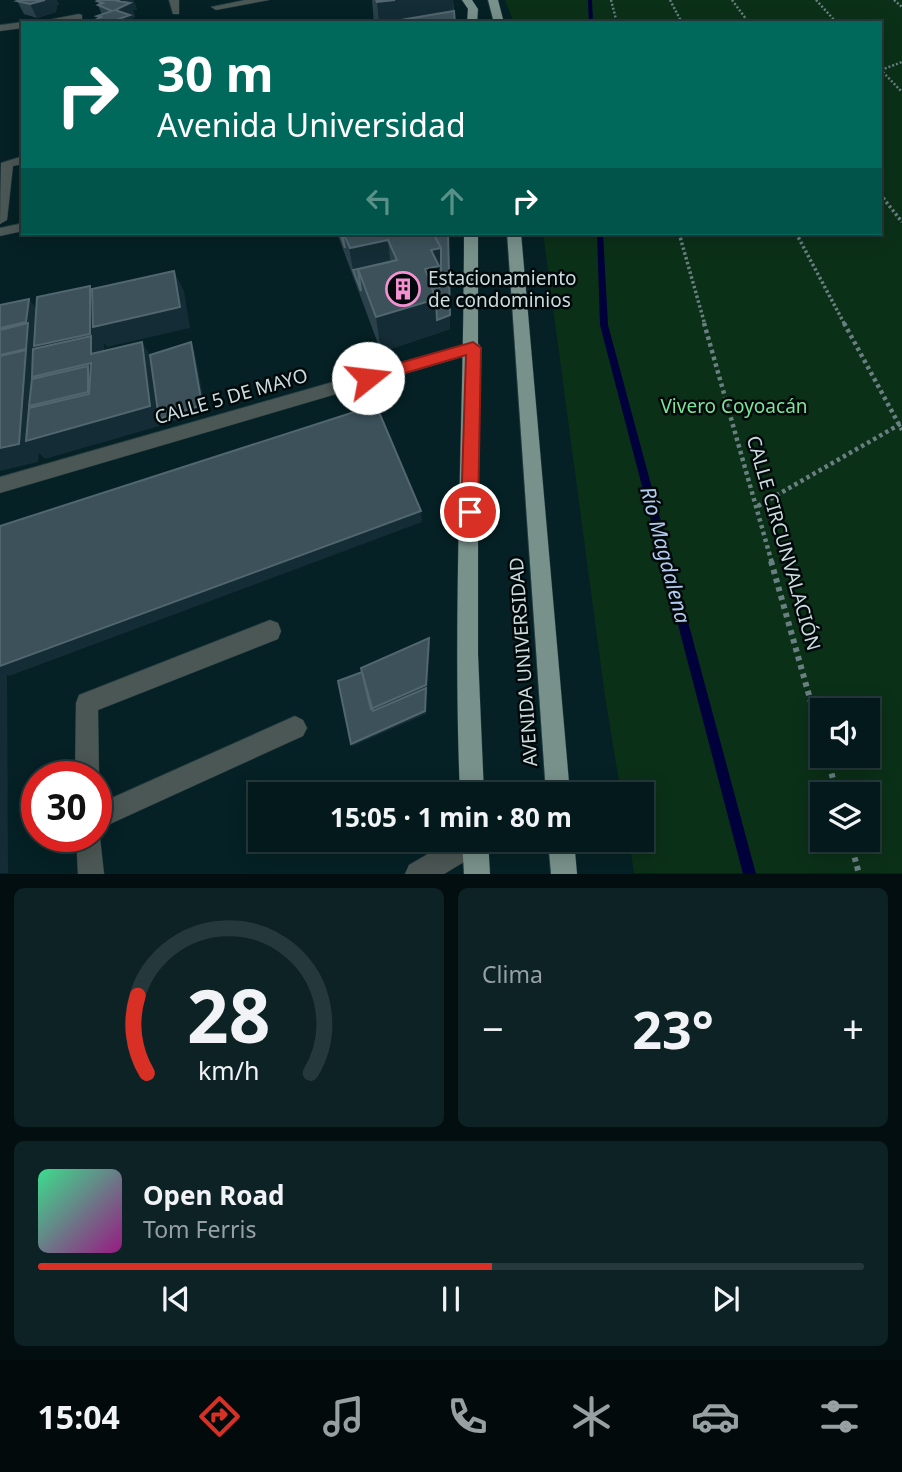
<!DOCTYPE html>
<html lang="es">
<meta charset="utf-8">
<style>
:root{--surface:#04191c;--page:#0d2225;--text:#f1f3f6;--muted:#97a0a3;--line:#25383b;--accent:#d93025}
body{margin:0;font-family:"Noto Sans",sans-serif;background:var(--page);color:var(--text);height:100vh;display:flex;flex-direction:column;font-size:26px;white-space:nowrap}
*{box-sizing:border-box;margin:0}
p{font-size:23px;color:var(--muted)}
.icon{flex:none;width:38px;height:38px;fill:none;stroke:currentColor;stroke-width:2;stroke-linecap:round;stroke-linejoin:round}
.map{position:relative;height:874px;overflow:hidden}
.panel{display:flex;flex-direction:column;gap:14px;padding:14px;background:#020e0f;flex:1}
.panel>*{flex:none}
.top-card{position:absolute;left:21px;top:21px;width:861px;height:214px;border-radius:0px;box-shadow:0 4px 18px #0003,0 0 0 2px var(--line);background:#00695c;color:#fff;overflow:hidden}
.controls{position:absolute;left:810px;top:698px;display:grid;gap:14px}
.controls a{display:grid;place-items:center;width:70px;height:70px;border-radius:0px;background:var(--surface);box-shadow:0 4px 18px #0003,0 0 0 2px var(--line);font-size:35px}
.speed{position:absolute;left:21px;top:761px;display:flex;gap:14px;font-size:35px;font-weight:700;text-align:center}
.speed>*{display:grid;place-content:center;width:91px;height:91px;border-radius:50%;background:var(--surface);box-shadow:0 4px 18px #0003,0 0 0 2px var(--line);line-height:1}
.speed .limit{border:10px solid #d22;background:#fff;color:#111}
.pin{position:absolute;display:grid;place-items:center;width:60px;height:60px;color:#fff;margin:-30px;border:4px solid #fff;border-radius:50%;box-shadow:0 2px 7px #0007}
.me{position:absolute;width:77px;margin:-38px;rotate:74deg;stroke-linejoin:round;filter:drop-shadow(0 0 5px #0008)}
.turn{display:flex;align-items:center;gap:24px;height:147px;padding:0 21px;font-size:32px}
.turn .icon{width:91px;height:91px;stroke-width:2.5}
.turn b{display:block;font-size:49px;line-height:60px}
.lanes{display:flex;align-items:center;height:66px;padding:0 21px;background:#0003;justify-content:center;gap:35px;direction:ltr}
.lanes .off{opacity:.35}
.big{font-size:52px;font-weight:700;line-height:1.1}
.panel .card{flex:1;display:flex;flex-direction:column;justify-content:center;gap:10px;min-width:0;padding:0 24px;border-radius:10px;background:var(--page)}
.panel .dial{align-items:center;gap:0}
.dial svg{height:182px;overflow:visible;fill:none;stroke:var(--line);stroke-width:7;stroke-linecap:round;text-anchor:middle}
.dial text{fill:var(--text);stroke:none}
.song{display:flex;align-items:center;gap:21px}
.cover{width:84px;height:84px;border-radius:10px;background:linear-gradient(135deg,hsl(150 70% 55%),hsl(310 70% 35%))}
.played{height:7px;border-radius:4px;background:linear-gradient(90deg,var(--accent) 55%,var(--line) 55%)}
.keys{display:flex;justify-content:space-around;direction:ltr}
.heat{display:flex;justify-content:space-between;align-items:center;font-size:38px;direction:ltr}
.panel .tiles{flex:1;display:grid;gap:14px;grid-template-columns:1fr 1fr}
.card:last-child{grid-column:span 2}
.trip{position:absolute;left:248px;top:782px;width:406px;height:70px;border-radius:0px;background:var(--surface);box-shadow:0 4px 18px #0003,0 0 0 2px var(--line);font-weight:700;line-height:70px;text-align:center}
.dock{display:flex;height:112px;justify-content:space-around;align-items:center;background:#020a0b;color:var(--muted)}
.dock .icon{width:49px;height:49px}
.dock .selected{color:var(--accent)}
.dock b{font-size:32px;color:var(--text)}
.map>svg:first-child{display:block}
</style>
<div class="map">
<svg width="902" height="874" viewBox="0 0 902 874">
<rect width="100%" height="100%" fill="#052125"/>
<path fill="#0b3018" fill-rule="evenodd" d="M505,0H902V873H634L629,840H642V794H621L605,696L543,233H880V23H514ZM868,710V756H822V710ZM868,794V840H822V794Z"/>
<g fill="none" stroke-linecap="round" stroke-linejoin="round">
<path fill="#00003a" fill-rule="evenodd" d="M588,0H592L593,23H589Z
M597,233H603L608,325L756,874H743L600,325Z"/>
<g stroke="#213b3f" stroke-width="1">
<path id="minor" d="M169,0H179V14H173Z
M245,0H269L216,10L211,7Z
M79,14L82,15V19L32,23Z
M23,22L25,23H23V28L0,31V25Z
M23,156V164L13,166L7,220L0,224L1,163Z
M23,223V231L0,236V228Z
M473,342L479,344L481,348L479,352L0,493V477Z
M270,620L278,623L281,631L278,639L98,710L99,777L96,784V777H75L76,703L79,695Z
M295,716L303,720L307,728L303,736L99,829L104,874H78L76,836H96V805Z
M452,840L488,841L484,850L444,874H405L409,865Z"/>
</g>
<g stroke="#213b3f" stroke-width="1">
<path id="major" d="M462,0H472L478,9L477,23H467L468,9Z
M488,0H498L504,23H494Z
M464,233H478V654L484,794H460C452,607 464,420 464,233Z
M507,233H521L570,794H546Z
M462,840H488L490,874H464Z
M548,840H574L577,874H551Z"/>
</g>
<path stroke="#697f82" stroke-width="2.5" stroke-dasharray="2 2" stroke-linecap="butt" d="M611,0L617,23
M670,0L682,23
M732,0L749,23
M816,0L837,23
M894,0L902,7
M880,69L902,92
M881,70L902,62"/>
<path stroke="#697f82" stroke-width="3.5" stroke-dasharray="2.5 2.5" stroke-linecap="butt" d="M880,194L902,222
M679,233L705,325
M796,233L845,325"/>
<path stroke="#697f82" stroke-width="4.5" stroke-dasharray="3.5 3.5" stroke-linecap="butt" d="M704,323L772,563
M844,323L902,430
M758,506L902,423"/>
<path stroke="#697f82" stroke-width="6" stroke-dasharray="4.5 4.5" stroke-linecap="butt" d="M771,561L822,741
M827,756L837,794
M850,840L859,874"/>
<use href="#minor" fill="#4b5754" fill-rule="evenodd"/>
<use href="#major" fill="#79918b" fill-rule="evenodd"/>
</g>
<path fill="#2a404a" d="M99,0H133L137,9L133,10L135,17L132,18L133,23H96L95,20L98,19L97,16L102,15L98,5H99L97,1Z
M372,0H453L455,23H374Z
M17,1L59,4L56,6L57,9L55,10L56,12L37,18L24,14Z
M337,233H448L450,329L381,352Z"/>
<path fill="#142c35" d="M45,0H57L59,4L56,6L57,9L55,10L56,12L37,18L30,4Z
M114,0H133L137,9L133,10L135,17L132,18L133,23H117Z
M395,0H453V23H379L377,2Z
M388,240L392,276L358,269L353,270L349,247Z
M441,248L450,315V329L381,352L376,317L425,269L431,250Z
M174,271L184,291L190,328L107,347L104,343V354L91,363L150,406L142,342L154,362L191,342L194,349L206,411L163,425L45,459L39,453L38,462L0,471V328L29,299L45,320L90,286L104,306Z
M421,511L422,522L9,676L7,675L8,873H0V583Z
M429,638L430,646L426,714L353,746L351,744L374,714L371,709Z"/>
<path fill="#3c515a" stroke="#52666f" stroke-width="2" d="M20,0H45L30,4L17,1Z
M99,0H120L118,1L130,3L115,10L130,15L116,20L127,23H100L95,20L101,17L97,16L112,11L98,5L103,3L97,1Z
M376,0H395L377,2Z
M454,11L455,23H383Z
M340,233H342L345,248Z
M343,233H433L441,248L431,250L439,266L425,269L436,299L376,317L358,269L397,260L388,240L350,248Z
M433,233H448L450,315L437,320L436,299L432,289L440,287L439,270H441V248Z
M390,262L358,269L361,291L353,270Z
M174,271L180,307L93,327L92,289Z
M90,286V334L34,346L37,297Z
M29,299L26,322L0,328V305Z
M28,323L26,349L0,355V330Z
M91,336V354L142,342L150,406L26,441L29,408L89,394L91,363L32,377L33,349Z
M191,342L202,405L159,419L150,355Z
M26,350L19,444L0,448V356Z
M88,366V392L29,406L32,379Z
M376,405L421,511L0,666V526Z
M429,638L426,685L371,709L361,668Z
M362,672L373,711L426,688L425,711L351,744L338,681Z"/>
<path fill="#d93025" stroke="#8d1f18" stroke-width="2" d="M473,342L481,348L478,512L476,517L470,519L464,517L461,512L466,355L368,384L361,378L368,372Z"/>
<defs>
<g id="building-ring" transform="scale(1.75)"><circle r="9.5" fill="#02090a" stroke="#f590d1" stroke-width="1.5"/><path d="M-4-6H4V6H1V3H-1V6H-4ZM-2.5-4.3h1.7v1.8h-1.7ZM.8-4.3h1.7v1.8H.8ZM-2.5-1h1.7V.8h-1.7ZM.8-1h1.7V.8H.8Z" fill="#f590d1"/></g>
</defs>
<g fill-rule="evenodd">
<use href="#building-ring" x="403" y="289"/>
</g>
<g text-anchor="middle" stroke-width="5" stroke-linejoin="round" paint-order="stroke">
<g font-size="19" fill="#ccdcde" stroke="#02090a" text-anchor="start">
<text x="428" y="285">Estacionamiento<tspan x="428" dy="22">de condominios</tspan></text>
</g>
<g font-size="19" fill="#ccdcde" stroke="#02090a">
<text transform="translate(231 396) rotate(-16)" y="7">CALLE 5 DE MAYO</text>
<text transform="translate(784 543) rotate(74)" y="7">CALLE CIRCUNVALACIÓN</text>
<text transform="translate(523 662) rotate(-94)" y="7">AVENIDA UNIVERSIDAD</text>
</g>
<g font-size="19" fill="#7be499" stroke="#02090a">
<text x="734" y="413">Vivero Coyoacán</text>
</g>
<g font-size="21" font-style="italic" fill="#b3caef" stroke="#02090a">
<text transform="translate(665 555) rotate(75)" y="7">Río Magdalena</text>
</g>
</g>
</svg>
<div class="controls">
<a><svg class="icon" aria-label="sound" viewBox="0 0 24 24"><path d="M4 9h4l5-4v14l-5-4H4zM17 9q2 3 0 6"/></svg></a>
<a><svg class="icon" aria-label="layers" viewBox="0 0 24 24"><path d="M12 4l9 5-9 5-9-5zM3 14l9 5 9-5"/></svg></a>
</div>
<div class="speed"><div class="limit">30</div></div>
<div class="pin" style="left:470px;top:512px;background:#d93025"><svg class="icon" aria-label="arrive" viewBox="0 0 24 24"><path d="M6 21V4h12l-3 4 3 4H6"/></svg></div>
<svg class="me" style="left:368px;top:378px" viewBox="-20 -20 40 40"><circle r="19" fill="#fff"/><path d="M0-13L10 11 0 6-10 11z" fill="#d93025"/></svg>
<div class="trip">15:05 · 1 min · 80 m</div>
<div class="top-card">
<div class="turn"><svg class="icon" aria-label="right" viewBox="0 0 24 24"><path d="M7 20v-9h11M14 6l5 5-5 5"/></svg><div><b>30 m</b>Avenida Universidad</div></div>
<div class="lanes"><svg class="icon off" aria-label="left" viewBox="0 0 24 24"><path d="M17 20v-9H6M10 6l-5 5 5 5"/></svg><svg class="icon off" aria-label="ahead" viewBox="0 0 24 24"><path d="M12 20V5M6 11l6-6 6 6"/></svg><svg class="icon" aria-label="right" viewBox="0 0 24 24"><path d="M7 20v-9h11M14 6l5 5-5 5"/></svg></div>
</div>
</div>
<section class="panel">
<div class="tiles">
<div class="card dial"><svg viewBox="0 0 100 80">
<path d="M14 69A42 42 0 1 1 86 69"/>
<path d="M14 69A42 42 0 0 1 10 35" stroke="#d93025"/>
<text x="50" y="56" font-size="32" font-weight="700">28</text>
<text x="50" y="72" font-size="11">km/h</text>
</svg></div>
<div class="card"><p>Clima</p>
<div class="heat"><a>−</a><b class="big">23°</b><a>+</a></div>
</div>
<div class="card">
<div class="song"><i class="cover"></i><div><b>Open Road</b><p>Tom Ferris</p></div></div>
<div class="played"></div>
<div class="keys"><svg class="icon" aria-label="previous" viewBox="0 0 24 24"><path d="M18 5L8 12l10 7zM5 5v14"/></svg><svg class="icon" aria-label="pause" viewBox="0 0 24 24"><path d="M8 5v14M16 5v14"/></svg><svg class="icon" aria-label="next" viewBox="0 0 24 24"><path d="M6 5l10 7-10 7zM19 5v14"/></svg></div>
</div>
</div>
</section>
<nav class="dock">
<b>15:04</b>
<svg class="icon selected" aria-label="directions" viewBox="0 0 24 24"><path d="M12 3l9 9-9 9-9-9zM9 14v-3h6M13 9l2 2-2 2"/></svg>
<svg class="icon" aria-label="music" viewBox="0 0 24 24"><path d="M9 18V5l10-2v13"/><circle cx="6" cy="18" r="3"/><circle cx="16" cy="16" r="3"/></svg>
<svg class="icon" aria-label="phone" viewBox="0 0 24 24"><path d="M5 4h4l2 5-3 2q2 4 5 5l2-3 5 2v4C11 20 4 13 5 4z"/></svg>
<svg class="icon" aria-label="climate" viewBox="0 0 24 24"><path d="M12 3v18M4 7l16 10M4 17L20 7"/></svg>
<svg class="icon" aria-label="car" viewBox="0 0 24 24"><path d="M5 17H2v-5l4-1 3-4h7l3 4 3 1v5h-3M9 17h6M6 11h13"/><circle cx="7" cy="17" r="2"/><circle cx="17" cy="17" r="2"/></svg>
<svg class="icon" aria-label="filters" viewBox="0 0 24 24"><path d="M4 7h16M4 17h16"/><circle cx="9" cy="7" r="2"/><circle cx="15" cy="17" r="2"/></svg>
</nav>
